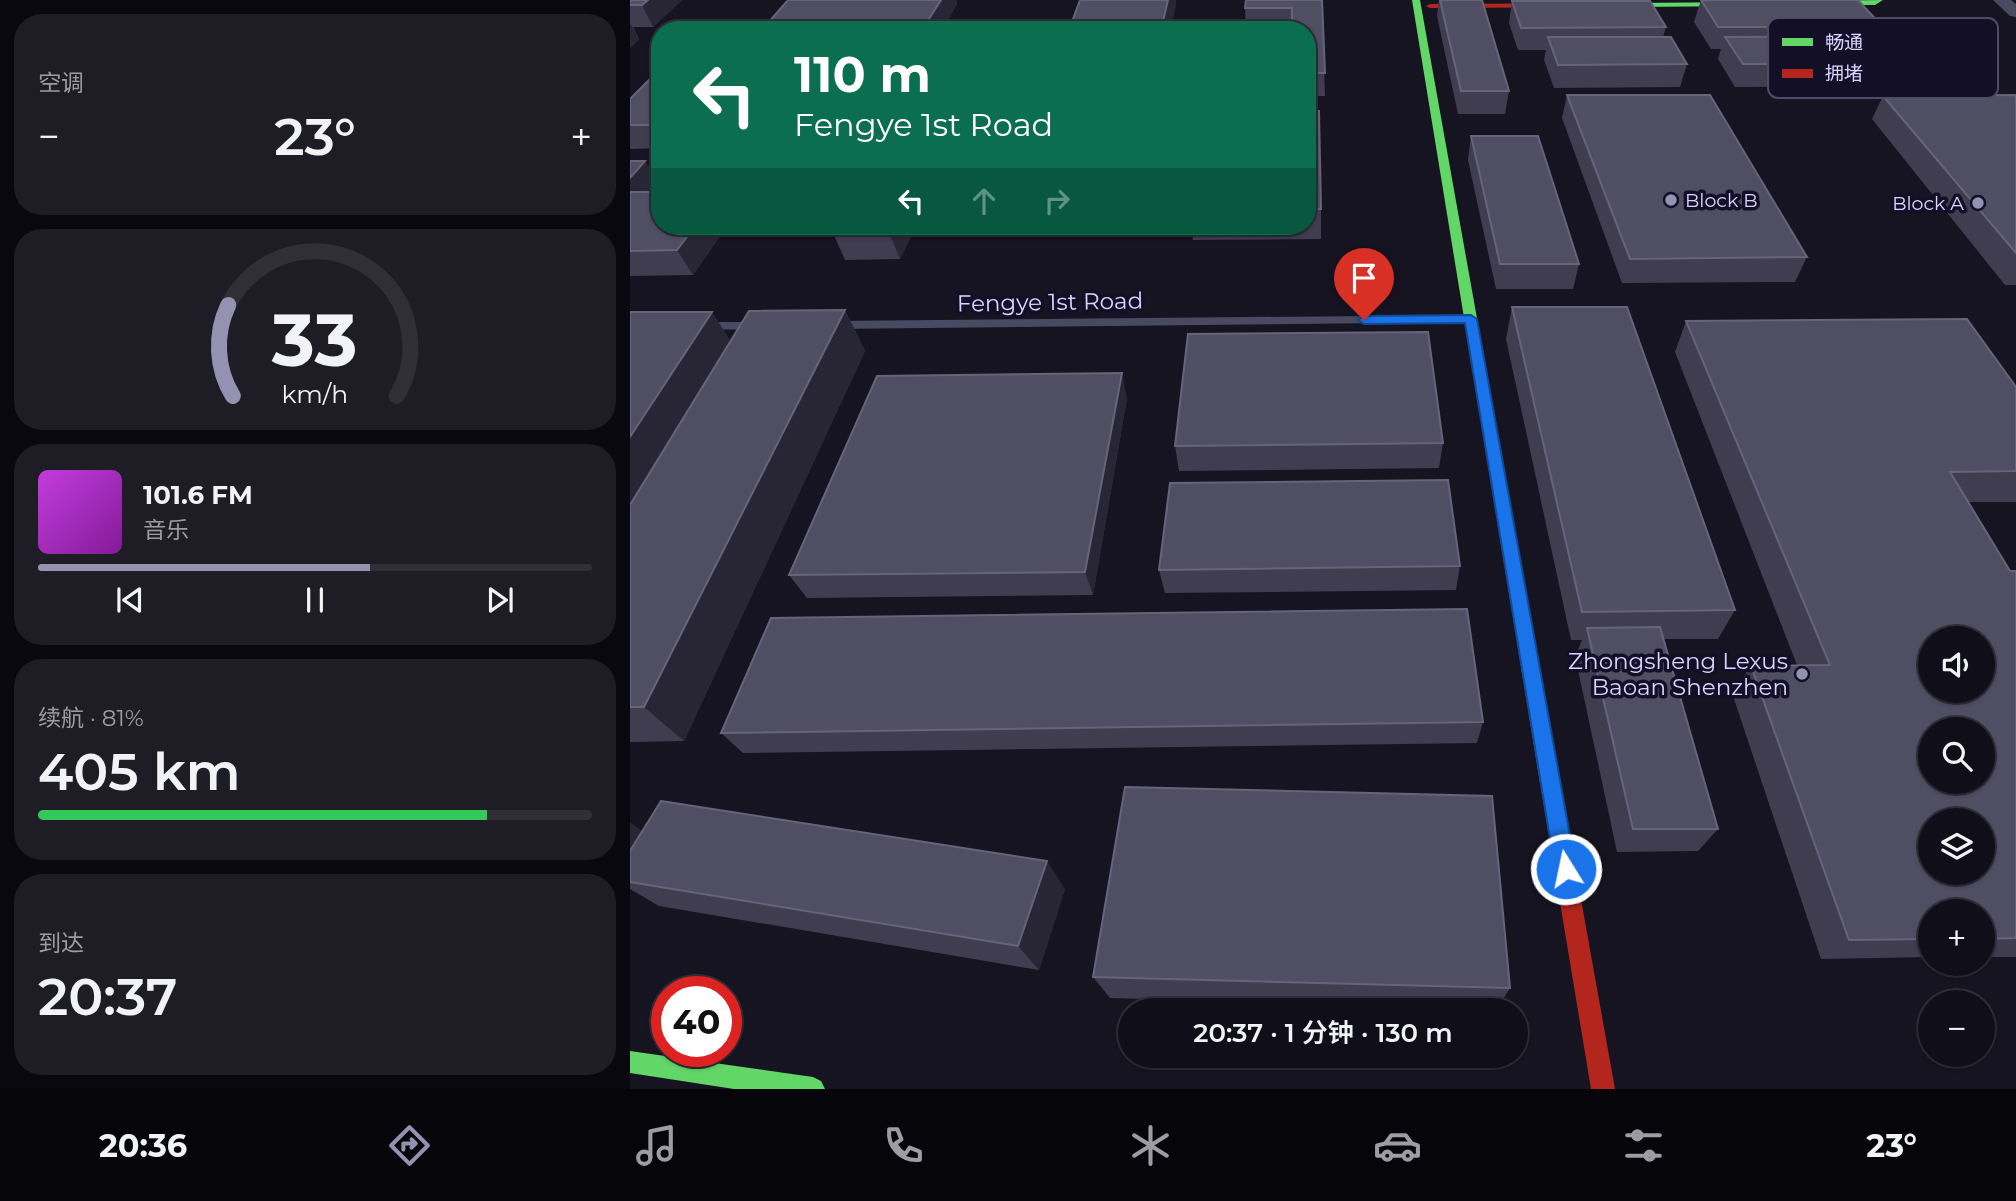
<!DOCTYPE html>
<html lang="zh">
<meta charset="utf-8">
<style>
:root{--surface:#100f19;--page:#1e1d26;--text:#f1f3f6;--muted:#9c9ca2;--line:#302f38;--accent:#9591b1}
body{margin:0;font-family:Montserrat,"Noto Sans SC",sans-serif;background:var(--page);color:var(--text);height:100vh;display:flex;flex-direction:column;font-size:26px;white-space:nowrap}
*{box-sizing:border-box;margin:0}
p{font-size:23px;color:var(--muted)}
.icon{flex:none;width:38px;height:38px;fill:none;stroke:currentColor;stroke-width:2;stroke-linecap:round;stroke-linejoin:round}
.map{position:relative;flex:1;overflow:hidden}
.sheet{display:flex;flex-direction:column;gap:14px;padding:14px;background:#09080e;width:630px}
.sheet>*{flex:none}
.top-card{position:absolute;left:21px;top:21px;width:665px;height:214px;border-radius:28px;box-shadow:0 2px 5px #0004,0 0 0 2px var(--line);background:#0b6e4f;color:#fff;overflow:hidden}
.buttons{position:absolute;left:1288px;top:626px;display:grid;gap:14px}
.buttons a{display:grid;place-items:center;width:77px;height:77px;border-radius:50%;background:var(--surface);box-shadow:0 2px 5px #0004,0 0 0 2px var(--line);font-size:35px}
.speed{position:absolute;left:21px;top:976px;display:flex;gap:14px;font-size:35px;font-weight:700;text-align:center}
.speed>*{display:grid;place-content:center;width:91px;height:91px;border-radius:50%;background:var(--surface);box-shadow:0 2px 5px #0004,0 0 0 2px var(--line);line-height:1}
.speed .limit{border:10px solid #d22;background:#fff;color:#111}
.pin{position:absolute;display:grid;place-items:center;width:60px;height:60px;color:#fff;margin:-72px -30px;border-radius:50% 50% 50% 0;rotate:-45deg;box-shadow:0 0 7px #0007}
.pin .icon{rotate:45deg}
.me{position:absolute;width:77px;margin:-38px;rotate:350deg;stroke-linejoin:round;filter:drop-shadow(0 0 5px #0008)}
.turn{display:flex;align-items:center;gap:24px;height:147px;padding:0 28px;font-size:32px}
.turn .icon{width:91px;height:91px;stroke-width:2.5}
.turn b{display:block;font-size:49px;line-height:60px}
.lanes{display:flex;align-items:center;height:66px;padding:0 28px;background:#0003;justify-content:center;gap:35px;direction:ltr}
.lanes .off{opacity:.35}
.big{font-size:52px;font-weight:600;line-height:1.1}
.sheet .widget{flex:1;display:flex;flex-direction:column;justify-content:center;gap:10px;min-width:0;padding:0 24px;border-radius:28px;background:var(--page)}
.sheet .dial{align-items:center;gap:0}
.dial svg{height:182px;overflow:visible;fill:none;stroke:var(--line);stroke-width:7;stroke-linecap:round;text-anchor:middle}
.dial text{fill:var(--text);stroke:none}
.song{display:flex;align-items:center;gap:21px}
.cover{width:84px;height:84px;border-radius:10px;background:linear-gradient(135deg,hsl(290 70% 55%),hsl(290 70% 35%))}
.played{height:7px;border-radius:4px;background:linear-gradient(90deg,var(--accent) 60%,var(--line) 60%)}
.keys{display:flex;justify-content:space-around;direction:ltr}
.heat{display:flex;justify-content:space-between;align-items:center;font-size:38px;direction:ltr}
.charge{height:10px;border-radius:5px;background:linear-gradient(90deg,#34c759 81%,var(--line) 0)}
.trip{position:absolute;left:488px;top:998px;width:410px;height:70px;border-radius:35px;background:var(--surface);box-shadow:0 2px 5px #0004,0 0 0 2px var(--line);font-weight:600;line-height:70px;text-align:center}
.tab-bar{display:flex;height:112px;justify-content:space-around;align-items:center;background:#06060a;color:var(--muted)}
.tab-bar .icon{width:49px;height:49px}
.tab-bar .selected{color:var(--accent)}
.tab-bar b{font-size:32px;color:var(--text)}
main{display:flex;flex:1;min-height:0}
.map>svg:first-child{display:block}
</style>
<main>
<section class="sheet">
<div class="widget"><p>空调</p>
<div class="heat"><a>−</a><b class="big">23°</b><a>+</a></div>
</div>
<div class="widget dial"><svg viewBox="0 0 100 80">
<path d="M14 69A42 42 0 1 1 86 69"/>
<path d="M14 69A42 42 0 0 1 12 29" stroke="#9591b1"/>
<text x="50" y="56" font-size="32" font-weight="700">33</text>
<text x="50" y="72" font-size="11">km/h</text>
</svg></div>
<div class="widget">
<div class="song"><i class="cover"></i><div><b>101.6 FM</b><p>音乐</p></div></div>
<div class="played"></div>
<div class="keys"><svg class="icon" aria-label="previous" viewBox="0 0 24 24"><path d="M18 5L8 12l10 7zM5 5v14"/></svg><svg class="icon" aria-label="pause" viewBox="0 0 24 24"><path d="M8 5v14M16 5v14"/></svg><svg class="icon" aria-label="next" viewBox="0 0 24 24"><path d="M6 5l10 7-10 7zM19 5v14"/></svg></div>
</div>
<div class="widget"><p>续航 · 81%</p><b class="big">405 km</b><div class="charge"></div></div>
<div class="widget"><p>到达</p><b class="big">20:37</b></div>
</section>
<div class="map">
<svg width="1386" height="1089" viewBox="0 0 1386 1089">
<rect width="100%" height="100%" fill="#161421"/>
<g fill="none" stroke-linecap="round" stroke-linejoin="round">
<path fill="#4a4962" fill-rule="evenodd" d="M841,315L845,316V322L202,329L196,325L202,321Z
M72,322H131L137,326L131,330L68,329L66,326Z"/>
<path fill="#4a4962" fill-rule="evenodd" d="M1363,0H1381L1386,4V17L1380,16Z"/>
<path fill="#63d668" fill-rule="evenodd" d="M782,0H790L930,782L927,788L920,791L913,788L910,782Z
M1253,0L1245,5H1178L1174,3L1178,1Z
M1121,2H1124V6L999,7L995,5L999,3Z
M0,1051L183,1077L191,1081L195,1089H104L0,1073Z"/>
<path fill="#b3261e" fill-rule="evenodd" d="M999,3L1003,5L1002,7L800,8L796,6L800,4Z
M920,773L927,776L930,782L985,1089H961L910,782L913,776Z"/>
</g>
<path fill="#403d50" d="M0,0H52L23,27H3L9,39L0,48Z
M158,0H326L327,4L312,30H141L138,23Z
M692,0L695,96H677V30H616L615,8Z
M809,0H852L879,91L875,114H828L807,16Z
M1071,0L1253,27L1249,36L1273,64L1263,86L1105,87L1088,59L1091,49H1081L1064,22Z
M882,1L1036,27L1033,37L1057,64L1050,87L924,88L914,60L916,50H888L879,23Z
M30,69V148L0,149V99Z
M937,95L1177,257L1165,282L992,283L932,118Z
M1386,95V285H1375L1242,119L1253,96Z
M677,111L691,209V239L563,240L561,226H677Z
M841,136L949,264L943,289H866L838,160Z
M0,161L30,185L24,192L97,226L63,275L0,276Z
M209,226H286L270,259L215,260L204,235Z
M365,226H474L473,230L367,231Z
M882,307L1105,610L1088,639H1033L1088,829L1068,851L987,852L945,656L952,640H941L876,339Z
M215,310L235,351L54,741L0,742V312L101,341Z
M1056,321L1386,387V502H1338L1380,571H1386V957H1353V912H1300V957L1191,959L1102,693L1121,666L1167,665L1045,352Z
M497,398L463,595L177,598L159,575Z
M813,443L809,468L549,471L545,446Z
M830,566L826,590L535,593L529,570Z
M853,722L847,743L113,753L91,733Z
M0,823L12,831L435,889L409,970L29,906L0,889Z
M463,977L880,988L867,1009L480,998Z"/>
<path fill="#282635" d="M18,0H52L23,27L12,5Z
M311,0H326L327,4L312,30H300L297,22Z
M538,0H546V5L541,30H531Z
M0,23L9,39L0,48Z
M15,161L30,185L3,217L0,212V178Z
M65,226H97L63,275L47,250Z
M265,226H286L270,259L260,235Z
M215,310L235,351L54,741L14,707Z
M82,312L108,352L0,532V437Z
M492,373L497,398L463,595L455,572Z
M0,823L14,832L0,863Z
M417,861L435,889L409,970L388,946Z"/>
<path fill="#504e63" stroke="#66637b" stroke-width="2" fill-rule="evenodd" d="M0,0H18L12,5H0Z
M158,0H311L297,22L138,23Z
M450,0H538L531,30H439Z
M616,0H692L695,73H677V30H662V8H615Z
M810,0H852L879,91H831Z
M1071,0H1228L1253,27H1088Z
M882,1H1020L1036,27L891,28Z
M1249,36L1273,64H1113L1095,37Z
M918,37H1041L1057,64L928,65Z
M30,69V125H0V99Z
M937,95H1080L1177,257L1000,259Z
M1386,95V253L1253,96Z
M677,111H689L691,209H677Z
M841,136H908L949,264H870Z
M0,161H15L0,178Z
M0,192H30V226H65L47,250L0,251Z
M209,226H265L260,235H204Z
M882,307H997L1105,610L952,612Z
M215,310L14,707H0V505L119,311Z
M0,312H82L0,437Z
M1337,319L1386,387V471L1320,472L1380,571H1386V938L1353,939V912H1300V939L1219,940L1121,666L1200,665L1056,321ZM1300,639H1353V691H1300ZM1300,730H1353V782H1300ZM1300,821H1353V873H1300Z
M798,332L813,443L545,446L558,334Z
M492,373L455,572L159,575L247,376Z
M818,480L830,566L529,570L540,483Z
M837,609L853,722L91,733L141,618Z
M1030,627L1088,829H1003L957,628Z
M495,787L862,796L880,988L463,977Z
M31,801L417,861L388,946L0,882V851Z"/>
<path fill="#1a73e8" stroke="#114b97" stroke-width="2" d="M841,315L847,319L946,869L943,876L936,879L928,876L925,869L835,323L734,324L728,320L734,316Z"/>
<g fill="#9591b1" stroke="#130f26" stroke-width="2.5">
<circle cx="1041" cy="200" r="7"/>
<circle cx="1348" cy="203" r="7"/>
<circle cx="1172" cy="674" r="7"/>
</g>
<g text-anchor="middle" stroke-width="7" stroke-linejoin="round" paint-order="stroke">
<g font-size="19" fill="#d9d4ff" stroke="#130f26" text-anchor="start">
<text x="1055" y="207">Block B</text>
<text x="1334" y="210" text-anchor="end">Block A</text>
</g>
<g font-size="23" fill="#d9d4ff" stroke="#130f26">
<text transform="translate(420 302) rotate(-1)" y="8">Fengye 1st Road</text>
</g>
<g font-size="23" fill="#d9d4ff" stroke="#130f26" text-anchor="end">
<text x="1158" y="669">Zhongsheng Lexus<tspan x="1158" dy="26">Baoan Shenzhen</tspan></text>
</g>
</g>
<rect x="1138" y="18" width="230" height="80" rx="10" fill="#130f26" stroke="#4e4a67" stroke-width="2"/>
<rect x="1152" y="38" width="31" height="8" fill="#63d668"/>
<rect x="1152" y="69" width="31" height="9" fill="#b3261e"/>
<g font-size="19" fill="#d9d4ff">
<text x="1195" y="49">畅通</text>
<text x="1195" y="80">拥堵</text>
</g>
</svg>
<div class="buttons">
<a><svg class="icon" aria-label="sound" viewBox="0 0 24 24"><path d="M4 9h4l5-4v14l-5-4H4zM17 9q2 3 0 6"/></svg></a>
<a><svg class="icon" aria-label="search" viewBox="0 0 24 24"><circle cx="10" cy="10" r="6"/><path d="M15 15l6 6"/></svg></a>
<a><svg class="icon" aria-label="layers" viewBox="0 0 24 24"><path d="M12 4l9 5-9 5-9-5zM3 14l9 5 9-5"/></svg></a>
<a>+</a>
<a>−</a>
</div>
<div class="speed"><div class="limit">40</div></div>
<div class="pin" style="left:734px;top:320px;background:#d93025"><svg class="icon" aria-label="arrive" viewBox="0 0 24 24"><path d="M6 21V4h12l-3 4 3 4H6"/></svg></div>
<svg class="me" style="left:936px;top:869px" viewBox="-20 -20 40 40"><circle r="17" fill="#1a73e8" stroke="#fff" stroke-width="3"/><path d="M0-11L8 9 0 5-8 9z" fill="#fff"/></svg>
<div class="trip">20:37 · 1 分钟 · 130 m</div>
<div class="top-card">
<div class="turn"><svg class="icon" aria-label="left" viewBox="0 0 24 24"><path d="M17 20v-9H6M10 6l-5 5 5 5"/></svg><div><b>110 m</b>Fengye 1st Road</div></div>
<div class="lanes"><svg class="icon" aria-label="left" viewBox="0 0 24 24"><path d="M17 20v-9H6M10 6l-5 5 5 5"/></svg><svg class="icon off" aria-label="ahead" viewBox="0 0 24 24"><path d="M12 20V5M6 11l6-6 6 6"/></svg><svg class="icon off" aria-label="right" viewBox="0 0 24 24"><path d="M7 20v-9h11M14 6l5 5-5 5"/></svg></div>
</div>
</div>
</main>
<nav class="tab-bar">
<b>20:36</b>
<svg class="icon selected" aria-label="directions" viewBox="0 0 24 24"><path d="M12 3l9 9-9 9-9-9zM9 14v-3h6M13 9l2 2-2 2"/></svg>
<svg class="icon" aria-label="music" viewBox="0 0 24 24"><path d="M9 18V5l10-2v13"/><circle cx="6" cy="18" r="3"/><circle cx="16" cy="16" r="3"/></svg>
<svg class="icon" aria-label="phone" viewBox="0 0 24 24"><path d="M5 4h4l2 5-3 2q2 4 5 5l2-3 5 2v4C11 20 4 13 5 4z"/></svg>
<svg class="icon" aria-label="climate" viewBox="0 0 24 24"><path d="M12 3v18M4 7l16 10M4 17L20 7"/></svg>
<svg class="icon" aria-label="car" viewBox="0 0 24 24"><path d="M5 17H2v-5l4-1 3-4h7l3 4 3 1v5h-3M9 17h6M6 11h13"/><circle cx="7" cy="17" r="2"/><circle cx="17" cy="17" r="2"/></svg>
<svg class="icon" aria-label="filters" viewBox="0 0 24 24"><path d="M4 7h16M4 17h16"/><circle cx="9" cy="7" r="2"/><circle cx="15" cy="17" r="2"/></svg>
<b>23°</b>
</nav>
